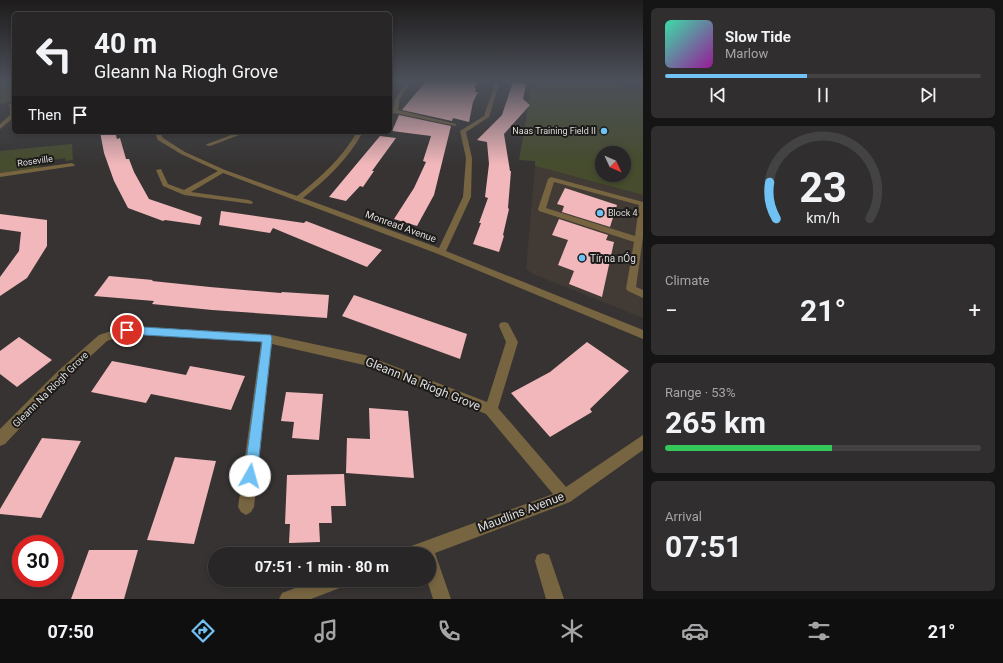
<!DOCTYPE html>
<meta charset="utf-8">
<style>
:root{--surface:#282626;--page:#302e2e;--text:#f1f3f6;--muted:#a5a5a7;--line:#444343;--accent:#70c2f4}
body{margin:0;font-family:Roboto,sans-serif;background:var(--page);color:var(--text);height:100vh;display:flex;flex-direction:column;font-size:15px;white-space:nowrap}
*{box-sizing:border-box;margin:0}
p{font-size:13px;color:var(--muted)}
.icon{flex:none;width:22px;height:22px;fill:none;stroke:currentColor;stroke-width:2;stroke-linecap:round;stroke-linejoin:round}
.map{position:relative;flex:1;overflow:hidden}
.panel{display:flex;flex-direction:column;gap:8px;padding:8px;background:#161515;width:360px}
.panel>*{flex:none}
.banner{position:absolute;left:12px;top:12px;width:380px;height:122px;border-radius:6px;box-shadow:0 2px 6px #0003,0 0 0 1px var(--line);background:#282626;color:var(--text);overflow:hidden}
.needle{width:26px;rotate:134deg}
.tools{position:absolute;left:595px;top:146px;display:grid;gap:8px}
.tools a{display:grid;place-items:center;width:36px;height:36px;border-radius:50%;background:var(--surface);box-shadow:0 2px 6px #0003,0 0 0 1px var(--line);font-size:20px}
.speed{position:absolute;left:12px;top:535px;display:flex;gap:8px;font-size:20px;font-weight:700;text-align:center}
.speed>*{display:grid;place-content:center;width:52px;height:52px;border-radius:50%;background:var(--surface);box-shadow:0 2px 6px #0003,0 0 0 1px var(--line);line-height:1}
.speed .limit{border:6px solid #d22;background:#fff;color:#111}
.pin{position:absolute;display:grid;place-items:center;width:34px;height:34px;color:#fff;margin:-17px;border:2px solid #fff;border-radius:50%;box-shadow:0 1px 4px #0007}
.me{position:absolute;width:44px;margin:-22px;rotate:7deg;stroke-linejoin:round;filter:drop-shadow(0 0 3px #0008)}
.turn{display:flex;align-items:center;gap:14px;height:84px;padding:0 16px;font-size:18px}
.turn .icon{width:52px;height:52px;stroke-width:2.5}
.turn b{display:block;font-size:28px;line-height:34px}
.then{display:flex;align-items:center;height:38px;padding:0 16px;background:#0003;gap:8px;font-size:15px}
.big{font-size:30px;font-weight:700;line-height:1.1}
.panel .card{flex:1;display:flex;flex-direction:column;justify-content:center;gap:6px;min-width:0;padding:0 14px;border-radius:6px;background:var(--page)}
.panel .dial{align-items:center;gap:0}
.dial svg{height:104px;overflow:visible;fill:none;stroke:var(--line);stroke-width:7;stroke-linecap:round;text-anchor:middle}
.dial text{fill:var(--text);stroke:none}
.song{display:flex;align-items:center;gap:12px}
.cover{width:48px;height:48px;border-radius:6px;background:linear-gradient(135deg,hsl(160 70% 55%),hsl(300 70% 35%))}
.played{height:4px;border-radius:2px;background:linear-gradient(90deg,var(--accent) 45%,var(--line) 45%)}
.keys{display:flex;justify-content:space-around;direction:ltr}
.heat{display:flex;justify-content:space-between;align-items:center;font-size:22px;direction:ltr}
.charge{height:6px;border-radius:3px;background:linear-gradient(90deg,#34c759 53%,var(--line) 0)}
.trip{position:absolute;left:208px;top:547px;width:228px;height:40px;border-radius:20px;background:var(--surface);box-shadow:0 2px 6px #0003,0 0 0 1px var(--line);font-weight:700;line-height:40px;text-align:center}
.tabs{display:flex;height:64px;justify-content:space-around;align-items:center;background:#100f0f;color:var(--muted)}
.tabs .icon{width:28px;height:28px}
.tabs .active{color:var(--accent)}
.tabs b{font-size:18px;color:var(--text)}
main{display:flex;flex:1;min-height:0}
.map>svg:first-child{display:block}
</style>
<main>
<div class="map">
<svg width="643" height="599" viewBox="0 0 643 599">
<rect width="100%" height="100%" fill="#363332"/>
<path fill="#423a35" d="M535,166L643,195V318L533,274L526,269Z"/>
<path fill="#464c2d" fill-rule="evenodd" d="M0,81H14V101L0,104Z
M513,81H585L643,89V195L535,166V161L519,160L532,85L538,87V85ZM602,153H624V175H602Z
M72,144L73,160L66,161L65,158L53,160L36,168L0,173V151Z"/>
<path fill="#f1b7ba" d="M426,81H478L474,88H476L475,92H478L473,102L469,122L453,118L452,121L402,110Z
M513,82L526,84L523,99L530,105L504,134L510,171H511L508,208L509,209L503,235L504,236L499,252L473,244L481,223H479L488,198L485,197L489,164L487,142L477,140L502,115Z
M399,115L451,126L434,195L417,226L394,219L414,188L426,162L423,161L431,136L392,131Z
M100,132H115L117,139L120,138L126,159H129L134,172L149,199L202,217L200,225L165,220L163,221L128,208L114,181L104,153Z
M380,136L396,138L372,171H374L363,187L360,186L346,201L329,197Z
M565,188L617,205L610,227L562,212L564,206L557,204Z
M221,211L304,223L306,221L382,250L367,267L273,228L270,233L219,225Z
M0,214L47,220V246L27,278L0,296V277L19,251L21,232L0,229Z
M559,219L608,235L606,240L614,242L602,297L569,284L574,271L558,265L568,240L552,235Z
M109,276L153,280L152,281L210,287L281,293L282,292L329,295L327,318L212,310L152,304L154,301L94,296Z
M354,295L467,334L460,359L342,316Z
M19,337L52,360L17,387L0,374V351Z
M587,342L629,371L590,409L592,412L550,437L511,393L550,372Z
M112,361L186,375L190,366L245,376L231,410L151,394L146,403L91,392Z
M286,392L323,394L319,440L292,438L294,422L281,421Z
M369,408L408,411L414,478L346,473L347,438L370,439Z
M42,438L81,441L41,518L0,514V509Z
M175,457L216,461L194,544L147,540Z
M344,474L346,506H331L332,523H319L320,542L289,543L290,524H285L287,475Z
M89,550H138L124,599H71Z"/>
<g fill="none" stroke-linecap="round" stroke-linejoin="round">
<path fill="#776440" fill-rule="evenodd" d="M407,81H411L399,100L398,110L456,124V126L395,113L390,114V110H393L395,100Z
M496,81H500L489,117L466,132L472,158L471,197L446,251L643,330V339L438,254L223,173L191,192L249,200L253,202L252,204L184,195L163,186L156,170L161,169L168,184L184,190L218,171L181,154L158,140L154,132H160L163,138L185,152L225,170L297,196C320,178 342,158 357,132H363C348,159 327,179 303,198L439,248L463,197L466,158L460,131L484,116Z
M8,104L14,105V117L0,129V124L10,115V108Z
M239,132H247L210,146L205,145Z
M72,163L75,165L74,166L0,177V173Z
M551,177L643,202V237L636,287L643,290V298L628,291L626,289L634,242L539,211L538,209L548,179ZM554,182L639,205L635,236L546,208Z
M504,322L508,323L518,342L498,408L566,487L643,435V450L570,502L435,553L451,599H433L427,580H429V554H404L406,548L553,494L486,414L364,365L272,344L254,507L251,512L246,515L241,512L238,507L261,342L127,334L107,341L66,379L5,444L0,446V429L58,371L99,335L127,326L267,334L365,355L487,402L506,342L499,326L500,323Z
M543,553L549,555L564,599H546L535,561L537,555Z
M316,580H348L345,586L311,599H279L282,593Z"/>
</g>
<linearGradient id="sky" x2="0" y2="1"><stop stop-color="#1e1c1c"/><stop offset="0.49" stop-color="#4c505a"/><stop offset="1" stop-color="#4c505a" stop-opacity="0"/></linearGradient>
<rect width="643" height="165" fill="url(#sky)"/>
<path fill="#70c2f4" stroke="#497e9f" d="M127,326L271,335L272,338L257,476L255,481L250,483L246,481L244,476L262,342L127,334L123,333L122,330L123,327Z"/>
<g fill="#70c2f4" stroke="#1c1b1a" stroke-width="1.5">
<circle cx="604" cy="131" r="4"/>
<circle cx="600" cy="213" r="4"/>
<circle cx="582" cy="258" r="4"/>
</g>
<g text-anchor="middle" stroke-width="4" stroke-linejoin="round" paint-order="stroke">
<g font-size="9" fill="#dedddc" stroke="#1c1b1a" text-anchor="end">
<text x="596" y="134">Naas Training Field II</text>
<text x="608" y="216" text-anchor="start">Block 4</text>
</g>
<g font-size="9" fill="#dedddc" stroke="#1c1b1a">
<text transform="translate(35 161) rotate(-8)" y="3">Roseville</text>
</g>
<g font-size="10" fill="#dedddc" stroke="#1c1b1a">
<text transform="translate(401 226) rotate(20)" y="4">Monread Avenue</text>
<text transform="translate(50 389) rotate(-45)" y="4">Gleann Na Riogh Grove</text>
</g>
<g font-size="10" fill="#dedddc" stroke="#1c1b1a" text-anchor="start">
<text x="590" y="262">Tír na nÓg</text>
</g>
<g font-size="12" fill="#dedddc" stroke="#1c1b1a">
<text transform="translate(423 384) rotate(22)" y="4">Gleann Na Riogh Grove</text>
<text transform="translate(521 512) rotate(-21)" y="4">Maudlins Avenue</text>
</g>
</g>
</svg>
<div class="tools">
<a><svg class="needle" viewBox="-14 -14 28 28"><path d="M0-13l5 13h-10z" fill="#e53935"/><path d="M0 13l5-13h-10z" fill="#a5a5a7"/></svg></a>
</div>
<div class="speed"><div class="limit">30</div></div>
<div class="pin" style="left:127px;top:330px;background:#d93025"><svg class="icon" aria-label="arrive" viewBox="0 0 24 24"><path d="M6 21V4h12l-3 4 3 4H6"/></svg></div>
<svg class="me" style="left:250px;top:476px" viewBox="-20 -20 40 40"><circle r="19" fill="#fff"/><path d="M0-13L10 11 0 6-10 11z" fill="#70c2f4"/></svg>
<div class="trip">07:51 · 1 min · 80 m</div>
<div class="banner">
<div class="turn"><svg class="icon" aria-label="left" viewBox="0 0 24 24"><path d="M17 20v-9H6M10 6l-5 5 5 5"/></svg><div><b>40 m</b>Gleann Na Riogh Grove</div></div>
<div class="then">Then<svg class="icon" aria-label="arrive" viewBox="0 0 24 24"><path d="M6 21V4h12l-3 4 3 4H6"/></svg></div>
</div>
</div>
<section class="panel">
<div class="card">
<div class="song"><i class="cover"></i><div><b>Slow Tide</b><p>Marlow</p></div></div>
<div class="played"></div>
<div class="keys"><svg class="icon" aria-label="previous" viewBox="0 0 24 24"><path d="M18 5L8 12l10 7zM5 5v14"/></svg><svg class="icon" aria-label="pause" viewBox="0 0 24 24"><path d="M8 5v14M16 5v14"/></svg><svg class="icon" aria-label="next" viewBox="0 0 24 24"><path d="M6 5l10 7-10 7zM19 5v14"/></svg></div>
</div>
<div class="card dial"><svg viewBox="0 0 100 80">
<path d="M14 69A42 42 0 1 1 86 69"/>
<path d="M14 69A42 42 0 0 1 9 41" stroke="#70c2f4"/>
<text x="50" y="56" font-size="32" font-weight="700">23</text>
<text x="50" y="72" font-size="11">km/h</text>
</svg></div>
<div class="card"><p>Climate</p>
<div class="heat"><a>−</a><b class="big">21°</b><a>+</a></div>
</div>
<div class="card"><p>Range · 53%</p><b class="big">265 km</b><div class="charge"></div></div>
<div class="card"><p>Arrival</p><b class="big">07:51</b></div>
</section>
</main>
<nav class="tabs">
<b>07:50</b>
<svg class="icon active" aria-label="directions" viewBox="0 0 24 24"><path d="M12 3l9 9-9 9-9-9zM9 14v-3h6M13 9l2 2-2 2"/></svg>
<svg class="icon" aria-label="music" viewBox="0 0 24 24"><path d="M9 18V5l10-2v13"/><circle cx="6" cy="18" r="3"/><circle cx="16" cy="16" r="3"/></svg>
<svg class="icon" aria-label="phone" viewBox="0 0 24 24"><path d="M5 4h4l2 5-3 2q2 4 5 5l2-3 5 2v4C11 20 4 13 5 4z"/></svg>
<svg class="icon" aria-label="climate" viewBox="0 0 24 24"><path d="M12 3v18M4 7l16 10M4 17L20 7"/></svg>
<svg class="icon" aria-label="car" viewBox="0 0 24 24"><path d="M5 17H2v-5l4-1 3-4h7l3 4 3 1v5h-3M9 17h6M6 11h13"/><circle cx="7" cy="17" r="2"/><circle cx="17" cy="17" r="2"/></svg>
<svg class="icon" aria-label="filters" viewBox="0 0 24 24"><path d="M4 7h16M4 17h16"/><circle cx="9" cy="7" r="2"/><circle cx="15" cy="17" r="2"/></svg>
<b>21°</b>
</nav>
